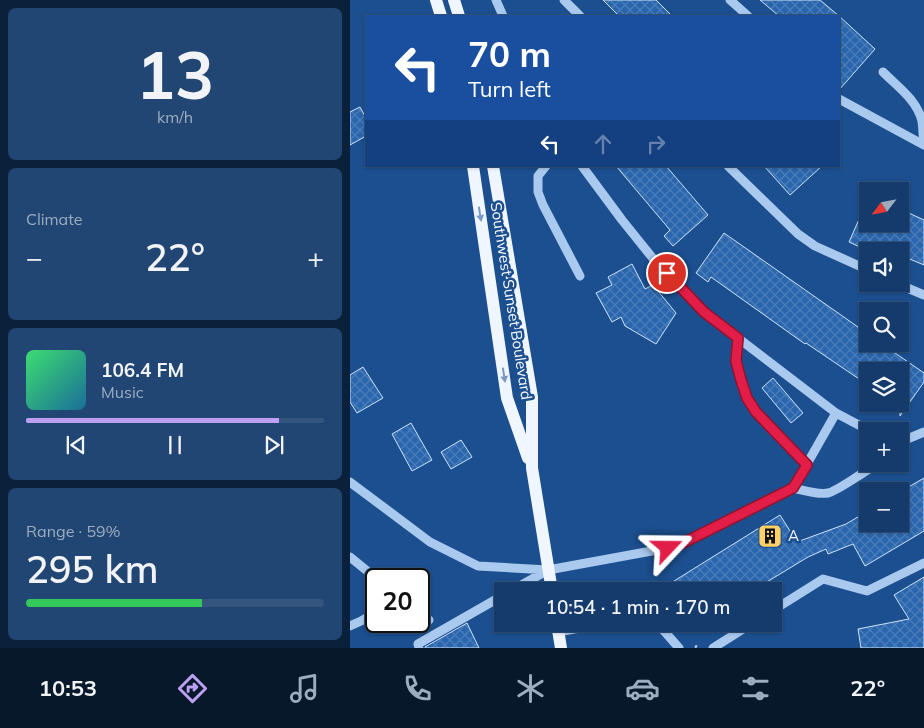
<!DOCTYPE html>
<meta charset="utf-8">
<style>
:root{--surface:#143b6b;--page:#214673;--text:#f1f3f6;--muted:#9dadc1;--line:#33557e;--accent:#bca0f2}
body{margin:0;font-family:Mulish,sans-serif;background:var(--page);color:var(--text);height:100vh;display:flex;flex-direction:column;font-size:19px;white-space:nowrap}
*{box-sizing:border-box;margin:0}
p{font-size:16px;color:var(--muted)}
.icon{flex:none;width:28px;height:28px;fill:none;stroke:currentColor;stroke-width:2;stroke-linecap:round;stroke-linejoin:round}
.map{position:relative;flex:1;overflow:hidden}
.drawer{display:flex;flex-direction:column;gap:8px;padding:8px;background:#0b203b;width:350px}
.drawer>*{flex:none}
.guide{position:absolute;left:15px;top:15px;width:475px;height:152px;border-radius:0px;box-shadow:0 1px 4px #0004,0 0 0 1px var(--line);background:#1a4fa0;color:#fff;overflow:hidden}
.needle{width:32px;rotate:238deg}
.tools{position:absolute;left:509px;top:182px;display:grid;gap:10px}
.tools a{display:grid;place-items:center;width:50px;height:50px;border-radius:0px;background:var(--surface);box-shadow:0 1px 4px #0004,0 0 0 1px var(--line);font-size:25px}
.speed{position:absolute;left:15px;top:568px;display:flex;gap:10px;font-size:25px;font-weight:700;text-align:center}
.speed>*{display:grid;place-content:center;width:65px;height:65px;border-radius:50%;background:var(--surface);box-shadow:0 1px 4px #0004,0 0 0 1px var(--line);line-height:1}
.speed .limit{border:2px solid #111;border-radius:8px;background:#fff;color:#111}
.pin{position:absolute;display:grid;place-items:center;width:42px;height:42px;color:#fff;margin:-21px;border:2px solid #fff;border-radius:50%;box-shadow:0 1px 5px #0007}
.me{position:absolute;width:55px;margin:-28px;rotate:67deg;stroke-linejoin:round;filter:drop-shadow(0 0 4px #0008)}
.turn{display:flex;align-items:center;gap:18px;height:105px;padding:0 20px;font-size:22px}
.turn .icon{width:65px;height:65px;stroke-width:2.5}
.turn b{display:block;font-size:35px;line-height:42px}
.lanes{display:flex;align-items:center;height:48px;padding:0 20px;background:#0003;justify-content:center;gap:25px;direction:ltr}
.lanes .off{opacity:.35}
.big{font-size:38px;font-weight:600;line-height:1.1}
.drawer .widget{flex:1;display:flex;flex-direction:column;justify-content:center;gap:8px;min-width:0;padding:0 18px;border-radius:8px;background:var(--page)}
.drawer .dial{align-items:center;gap:0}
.dial b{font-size:65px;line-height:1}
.song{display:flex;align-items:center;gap:15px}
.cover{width:60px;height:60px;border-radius:8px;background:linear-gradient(135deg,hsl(140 70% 55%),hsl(200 70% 35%))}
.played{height:5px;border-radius:2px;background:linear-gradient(90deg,var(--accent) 85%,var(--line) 85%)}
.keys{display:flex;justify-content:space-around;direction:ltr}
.heat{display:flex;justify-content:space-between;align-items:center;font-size:28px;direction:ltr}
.charge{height:8px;border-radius:4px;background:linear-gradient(90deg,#34c759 59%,var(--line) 0)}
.trip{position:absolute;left:144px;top:582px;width:288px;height:50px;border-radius:0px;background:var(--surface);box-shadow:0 1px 4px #0004,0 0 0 1px var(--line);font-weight:600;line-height:50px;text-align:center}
.menu{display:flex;height:80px;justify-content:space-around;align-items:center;background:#08182b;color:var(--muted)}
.menu .icon{width:35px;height:35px}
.menu .current{color:var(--accent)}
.menu b{font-size:22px;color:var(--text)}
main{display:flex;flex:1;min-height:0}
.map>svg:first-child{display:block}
</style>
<main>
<section class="drawer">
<div class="widget dial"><b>13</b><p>km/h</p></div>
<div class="widget"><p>Climate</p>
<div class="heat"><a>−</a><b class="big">22°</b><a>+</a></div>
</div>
<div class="widget">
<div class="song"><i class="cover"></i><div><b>106.4 FM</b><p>Music</p></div></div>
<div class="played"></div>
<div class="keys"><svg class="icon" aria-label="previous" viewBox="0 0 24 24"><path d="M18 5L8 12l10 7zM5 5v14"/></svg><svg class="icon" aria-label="pause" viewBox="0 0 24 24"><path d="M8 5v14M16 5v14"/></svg><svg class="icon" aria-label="next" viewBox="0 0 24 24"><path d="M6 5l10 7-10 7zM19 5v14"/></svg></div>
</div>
<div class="widget"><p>Range · 59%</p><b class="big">295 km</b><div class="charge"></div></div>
</section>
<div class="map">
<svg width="574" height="648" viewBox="0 0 574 648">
<defs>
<pattern id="building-cross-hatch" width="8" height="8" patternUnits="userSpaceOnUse" patternTransform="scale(1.25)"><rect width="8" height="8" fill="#2a66ad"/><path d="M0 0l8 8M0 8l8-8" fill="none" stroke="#4a7db9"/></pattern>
</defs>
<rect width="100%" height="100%" fill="#1b4f8f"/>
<path fill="url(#building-cross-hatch)" stroke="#cfe3fa" d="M253,0H306L322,16H269Z
M410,0H470L489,16H429Z
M489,16L525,49L489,90Z
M10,107L16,118V136L0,145V112Z
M266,166H316L358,215L323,246L314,236L320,230Z
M414,166H472L440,195Z
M518,199V224H550V209L574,220V265L550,255V251H542L518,241L514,249L499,242Z
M374,233L518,334V344H532L574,373V382L550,416V371H518V385L456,343L455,344L361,277L358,282L346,273Z
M282,264L295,289L303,285L326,313L306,344L275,326L271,317L262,322L246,293L262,285L258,277Z
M13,367L33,398L7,413L0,402V375Z
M423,378L453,413L441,423L412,388Z
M61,423L82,460L62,471L42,434Z
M111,440L122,457L101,469L91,452Z
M574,478V531L515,566L503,544L478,554L476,549L458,557L402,591H308L430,515L447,542L496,524L518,511V524H550V492Z
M574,577V648H511L508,629L559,619L544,595Z
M117,623L129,648H75V647Z"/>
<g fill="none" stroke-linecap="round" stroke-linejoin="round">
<path stroke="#a9c9ee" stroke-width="3" stroke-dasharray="2.5 4" stroke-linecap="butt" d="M345,646L347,647"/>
<path stroke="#a9c9ee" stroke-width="9" d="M146,0L153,16
M214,0L230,16
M380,0L398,16
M533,72C548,87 567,100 572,121C573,129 573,137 574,145
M489,99L574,145
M196,166L188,176V192L193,205L230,276
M378,166L448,234L465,246L518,270
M548,284L574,295
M388,338L386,361L391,380L397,398L406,413L457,465
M486,413L520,431
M550,442L574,432
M0,482L80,542L128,566L198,570
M443,488C453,490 467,495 478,493C485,492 519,469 526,464
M0,557L27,579
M161,591L198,570L318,548L327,545L443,488L449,478L486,413L354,312L305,261L272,220L232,166
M422,611L473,579L517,591L574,563
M69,612L79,620
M308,624L329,648
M0,626L11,621L26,612
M208,632L251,624
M69,648L68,644L152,596
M363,648L401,624"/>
<path stroke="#f0f6ff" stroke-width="12" d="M86,0L91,16
M104,0L109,16
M123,166L157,398L178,458
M143,166L182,397V468L202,591
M207,624L211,648"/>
</g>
<defs><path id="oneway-solid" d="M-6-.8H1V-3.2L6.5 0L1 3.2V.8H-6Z" transform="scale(1.25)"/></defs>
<g fill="#7b9ac1">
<use href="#oneway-solid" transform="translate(130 214) rotate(81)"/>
<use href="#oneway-solid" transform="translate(154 375) rotate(81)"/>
</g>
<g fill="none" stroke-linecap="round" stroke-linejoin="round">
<g stroke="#92132f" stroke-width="12">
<path id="route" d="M317,273L354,312L388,338L386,361L391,380L397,398L406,412L457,465L443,488L327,546L318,548"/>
</g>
<use href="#route" stroke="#e11d48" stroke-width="9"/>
</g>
<defs>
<g id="building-square" transform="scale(1.25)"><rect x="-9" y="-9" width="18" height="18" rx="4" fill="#ffd166" stroke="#1b4f8f"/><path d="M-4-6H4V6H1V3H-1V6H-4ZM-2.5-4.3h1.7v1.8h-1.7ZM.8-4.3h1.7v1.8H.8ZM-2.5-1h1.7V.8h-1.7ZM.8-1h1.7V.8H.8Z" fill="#111"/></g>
</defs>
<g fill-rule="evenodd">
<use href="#building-square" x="420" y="536"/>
</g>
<g text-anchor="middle" stroke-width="5" stroke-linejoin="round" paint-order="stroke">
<g font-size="15" fill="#fff" stroke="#1b4f8f">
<text transform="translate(161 301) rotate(81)" y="5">Southwest Sunset Boulevard</text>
</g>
<g font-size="15" fill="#fff" stroke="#1b4f8f" text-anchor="start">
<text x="438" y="541">A</text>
</g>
</g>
</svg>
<div class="tools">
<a><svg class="needle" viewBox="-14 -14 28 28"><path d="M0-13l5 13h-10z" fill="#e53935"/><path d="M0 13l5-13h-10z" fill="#9dadc1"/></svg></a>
<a><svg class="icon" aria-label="sound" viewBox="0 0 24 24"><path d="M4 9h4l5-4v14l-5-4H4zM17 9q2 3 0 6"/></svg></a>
<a><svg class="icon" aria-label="search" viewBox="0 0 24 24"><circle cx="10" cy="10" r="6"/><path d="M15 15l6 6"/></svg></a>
<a><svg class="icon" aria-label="layers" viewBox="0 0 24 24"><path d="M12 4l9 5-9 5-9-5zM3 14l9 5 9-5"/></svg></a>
<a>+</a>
<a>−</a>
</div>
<div class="speed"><div class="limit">20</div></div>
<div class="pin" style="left:317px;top:273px;background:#d93025"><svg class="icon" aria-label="arrive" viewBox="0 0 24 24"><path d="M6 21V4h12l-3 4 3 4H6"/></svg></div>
<svg class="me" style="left:318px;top:548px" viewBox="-20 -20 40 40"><path d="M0-17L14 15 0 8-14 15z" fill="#e11d48" stroke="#fff" stroke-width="4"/></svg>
<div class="trip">10:54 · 1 min · 170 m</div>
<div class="guide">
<div class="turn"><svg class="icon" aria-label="left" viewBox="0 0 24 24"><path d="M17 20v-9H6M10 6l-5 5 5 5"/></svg><div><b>70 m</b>Turn left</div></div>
<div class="lanes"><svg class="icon" aria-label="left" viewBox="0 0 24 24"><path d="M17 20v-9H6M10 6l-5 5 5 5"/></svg><svg class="icon off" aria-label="ahead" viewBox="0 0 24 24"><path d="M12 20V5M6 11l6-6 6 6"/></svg><svg class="icon off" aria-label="right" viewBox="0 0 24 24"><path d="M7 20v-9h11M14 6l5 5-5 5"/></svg></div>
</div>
</div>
</main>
<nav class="menu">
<b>10:53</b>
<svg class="icon current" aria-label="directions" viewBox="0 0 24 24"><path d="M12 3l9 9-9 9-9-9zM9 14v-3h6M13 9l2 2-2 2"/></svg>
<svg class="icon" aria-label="music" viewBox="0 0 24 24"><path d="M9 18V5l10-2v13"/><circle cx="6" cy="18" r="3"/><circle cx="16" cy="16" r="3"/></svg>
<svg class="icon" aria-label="phone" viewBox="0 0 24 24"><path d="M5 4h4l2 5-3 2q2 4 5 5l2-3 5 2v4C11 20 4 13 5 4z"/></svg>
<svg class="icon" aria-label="climate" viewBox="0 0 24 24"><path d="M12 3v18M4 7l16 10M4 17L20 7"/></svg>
<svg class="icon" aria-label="car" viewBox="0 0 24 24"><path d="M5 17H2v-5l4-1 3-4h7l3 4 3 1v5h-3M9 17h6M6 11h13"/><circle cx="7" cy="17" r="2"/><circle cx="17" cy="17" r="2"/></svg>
<svg class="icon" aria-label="filters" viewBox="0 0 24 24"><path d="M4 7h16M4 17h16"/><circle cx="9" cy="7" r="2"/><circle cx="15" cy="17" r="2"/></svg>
<b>22°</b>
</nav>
